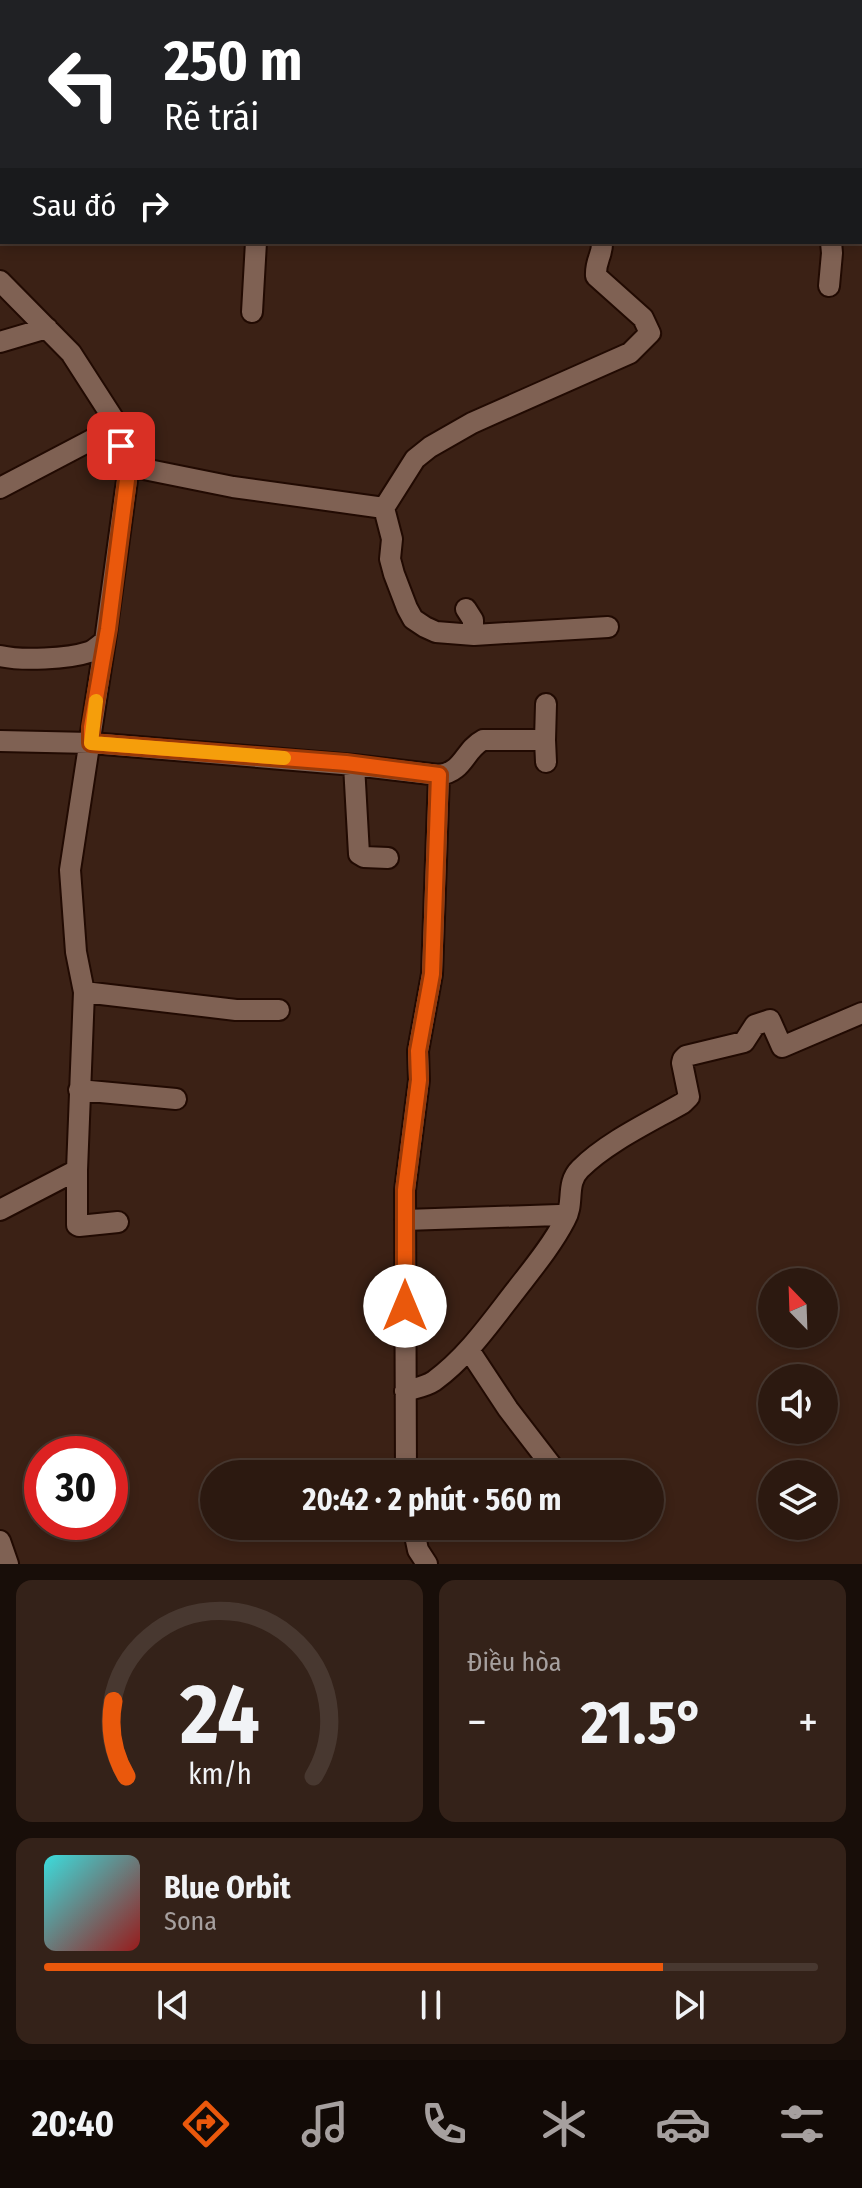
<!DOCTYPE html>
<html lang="vi">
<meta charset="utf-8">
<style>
:root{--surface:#2c1910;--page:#342219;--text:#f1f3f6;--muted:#a6a09f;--line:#483830;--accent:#ea580c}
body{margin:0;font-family:"Fira Sans Condensed",sans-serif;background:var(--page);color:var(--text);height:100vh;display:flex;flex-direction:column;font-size:30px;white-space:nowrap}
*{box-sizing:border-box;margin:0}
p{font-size:26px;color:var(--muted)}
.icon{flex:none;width:44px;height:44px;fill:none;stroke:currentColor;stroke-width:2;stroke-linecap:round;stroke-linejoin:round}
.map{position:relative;height:1564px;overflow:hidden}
.sheet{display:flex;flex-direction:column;gap:16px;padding:16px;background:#180e09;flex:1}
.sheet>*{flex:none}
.guide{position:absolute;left:0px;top:0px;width:862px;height:244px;box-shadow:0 4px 12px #0003,0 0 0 2px var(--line);background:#202124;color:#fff;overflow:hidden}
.needle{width:52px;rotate:337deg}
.buttons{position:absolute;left:758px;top:1268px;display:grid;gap:16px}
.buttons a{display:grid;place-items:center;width:80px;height:80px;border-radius:50%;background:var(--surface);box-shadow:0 4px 12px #0003,0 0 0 2px var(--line);font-size:40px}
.speed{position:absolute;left:24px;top:1436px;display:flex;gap:16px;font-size:40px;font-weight:700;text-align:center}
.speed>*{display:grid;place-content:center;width:104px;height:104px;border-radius:50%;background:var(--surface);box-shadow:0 4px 12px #0003,0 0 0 2px var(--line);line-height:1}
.speed .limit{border:12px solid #d22;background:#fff;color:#111}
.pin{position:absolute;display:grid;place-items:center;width:68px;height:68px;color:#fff;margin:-34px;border-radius:16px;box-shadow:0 4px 12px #0006}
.me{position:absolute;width:88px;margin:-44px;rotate:0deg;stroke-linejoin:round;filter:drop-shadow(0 0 6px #0008)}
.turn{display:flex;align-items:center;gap:28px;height:168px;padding:0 32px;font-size:36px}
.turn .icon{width:104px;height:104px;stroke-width:2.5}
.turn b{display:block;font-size:56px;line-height:68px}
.then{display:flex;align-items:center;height:76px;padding:0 32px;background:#0003;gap:16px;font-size:30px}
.big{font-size:60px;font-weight:700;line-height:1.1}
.sheet .widget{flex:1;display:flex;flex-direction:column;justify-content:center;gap:12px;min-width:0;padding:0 28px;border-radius:16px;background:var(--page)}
.sheet .dial{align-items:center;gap:0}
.dial svg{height:208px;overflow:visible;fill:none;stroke:var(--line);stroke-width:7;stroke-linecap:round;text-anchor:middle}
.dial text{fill:var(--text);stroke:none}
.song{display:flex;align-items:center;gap:24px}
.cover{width:96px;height:96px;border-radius:12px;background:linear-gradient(135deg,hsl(180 70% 55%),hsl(0 70% 35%))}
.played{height:8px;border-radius:4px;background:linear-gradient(90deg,var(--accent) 80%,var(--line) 80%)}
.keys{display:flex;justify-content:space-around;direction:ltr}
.heat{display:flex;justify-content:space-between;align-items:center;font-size:44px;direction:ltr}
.sheet .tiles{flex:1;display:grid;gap:16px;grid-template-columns:1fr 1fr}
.widget:last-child{grid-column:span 2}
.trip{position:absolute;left:200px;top:1460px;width:464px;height:80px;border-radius:40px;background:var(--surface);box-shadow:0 4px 12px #0003,0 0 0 2px var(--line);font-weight:700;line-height:80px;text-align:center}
.menu{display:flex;height:128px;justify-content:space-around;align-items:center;background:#120a06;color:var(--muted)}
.menu .icon{width:56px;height:56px}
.menu .selected{color:var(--accent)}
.menu b{font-size:36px;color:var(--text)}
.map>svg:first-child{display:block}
</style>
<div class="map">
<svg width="862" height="1564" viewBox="0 0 862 1564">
<rect width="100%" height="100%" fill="#3b2115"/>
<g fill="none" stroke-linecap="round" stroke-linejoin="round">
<g stroke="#210a02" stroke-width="24">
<path id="minor" d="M578,0V2
M860,0L862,2
M268,2V0
M860,126L862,128
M0,281L71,353L118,426L127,480L105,641C100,644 95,650 89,652C68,659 21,661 0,656
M829,286L832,253L831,242
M252,312L256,242
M0,342L47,328
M124,465L233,487L384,508L415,459L430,447L472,423L630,353L650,333L643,318L596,276C595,260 603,255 602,242
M0,488L118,426
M384,508L392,539L390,559L394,574L407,608L413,619L425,627L436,632L474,635L608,627
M466,609L473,620V635
M545,740L546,762
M0,741L91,743L354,765L359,854L364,857L388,858
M354,765L439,775C464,772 464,750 483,740H545L546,704
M84,992L236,1010H279
M79,1090L176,1099
M77,1170V1225L79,1226L118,1222
M0,1210L77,1170L84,992L76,952L70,870L105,641
M405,1220L559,1215
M469,1350L508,1409L558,1474
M405,1391C415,1388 425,1387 434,1381C467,1357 491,1322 516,1290C533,1268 552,1245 565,1220C575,1203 565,1184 580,1169C607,1142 650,1122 683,1103L689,1097L682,1063L683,1059L686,1056L744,1042L755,1025L770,1020L782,1047L862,1013
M406,1474L405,1190L419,1080L418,1051L432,974L439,775
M413,1526L418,1550L427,1564
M0,1541L8,1564"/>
</g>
<use href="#minor" stroke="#7f6153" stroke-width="20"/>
</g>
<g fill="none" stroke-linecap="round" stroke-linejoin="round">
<g stroke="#983908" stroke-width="20">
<path id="route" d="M121,446L127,480L108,629L91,727V743L346,763L439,775L432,974L418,1051L419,1080L405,1190V1306"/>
</g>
<use href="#route" stroke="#ea580c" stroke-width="14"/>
<path stroke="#f59e0b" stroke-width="14" d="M96,701L91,743L284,758"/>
</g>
</svg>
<div class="buttons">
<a><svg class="needle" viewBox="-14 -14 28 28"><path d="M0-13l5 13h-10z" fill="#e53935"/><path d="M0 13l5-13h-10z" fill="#a6a09f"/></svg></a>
<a><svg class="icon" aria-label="sound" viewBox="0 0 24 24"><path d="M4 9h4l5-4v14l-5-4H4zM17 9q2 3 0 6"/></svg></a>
<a><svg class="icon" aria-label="layers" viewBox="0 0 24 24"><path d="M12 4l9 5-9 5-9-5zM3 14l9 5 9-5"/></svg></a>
</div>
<div class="speed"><div class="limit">30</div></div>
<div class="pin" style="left:121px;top:446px;background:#d93025"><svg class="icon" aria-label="arrive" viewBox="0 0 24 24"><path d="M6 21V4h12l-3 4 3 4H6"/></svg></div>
<svg class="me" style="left:405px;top:1306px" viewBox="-20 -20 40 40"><circle r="19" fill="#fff"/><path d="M0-13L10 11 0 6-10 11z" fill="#ea580c"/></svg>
<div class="trip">20:42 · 2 phút · 560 m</div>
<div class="guide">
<div class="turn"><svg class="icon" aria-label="left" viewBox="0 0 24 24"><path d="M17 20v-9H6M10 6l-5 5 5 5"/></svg><div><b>250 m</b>Rẽ trái</div></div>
<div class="then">Sau đó<svg class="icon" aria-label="right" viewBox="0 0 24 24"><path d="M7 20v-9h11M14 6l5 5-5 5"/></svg></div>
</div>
</div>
<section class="sheet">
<div class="tiles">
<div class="widget dial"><svg viewBox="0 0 100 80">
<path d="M14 69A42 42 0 1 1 86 69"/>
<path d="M14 69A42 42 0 0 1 9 40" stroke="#ea580c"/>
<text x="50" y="56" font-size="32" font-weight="700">24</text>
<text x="50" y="72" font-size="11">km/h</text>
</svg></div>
<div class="widget"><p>Điều hòa</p>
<div class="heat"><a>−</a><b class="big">21.5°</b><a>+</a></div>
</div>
<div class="widget">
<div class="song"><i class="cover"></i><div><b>Blue Orbit</b><p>Sona</p></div></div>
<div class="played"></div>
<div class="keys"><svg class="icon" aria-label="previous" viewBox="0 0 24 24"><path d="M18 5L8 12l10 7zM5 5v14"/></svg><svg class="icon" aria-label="pause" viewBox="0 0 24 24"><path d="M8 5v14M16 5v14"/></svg><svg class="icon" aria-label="next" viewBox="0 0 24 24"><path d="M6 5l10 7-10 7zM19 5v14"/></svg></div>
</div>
</div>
</section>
<nav class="menu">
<b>20:40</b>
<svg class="icon selected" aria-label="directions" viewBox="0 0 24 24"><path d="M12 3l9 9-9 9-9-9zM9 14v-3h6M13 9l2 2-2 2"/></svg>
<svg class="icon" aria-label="music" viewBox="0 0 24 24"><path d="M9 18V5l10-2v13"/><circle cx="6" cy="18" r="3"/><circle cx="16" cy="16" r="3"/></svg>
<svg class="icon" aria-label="phone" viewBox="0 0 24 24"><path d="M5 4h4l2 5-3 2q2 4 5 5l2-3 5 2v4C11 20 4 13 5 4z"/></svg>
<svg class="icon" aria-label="climate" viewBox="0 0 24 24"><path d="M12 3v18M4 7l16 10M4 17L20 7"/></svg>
<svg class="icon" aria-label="car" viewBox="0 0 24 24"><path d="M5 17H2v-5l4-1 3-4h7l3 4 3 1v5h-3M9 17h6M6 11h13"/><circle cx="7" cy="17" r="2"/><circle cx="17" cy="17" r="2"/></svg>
<svg class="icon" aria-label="filters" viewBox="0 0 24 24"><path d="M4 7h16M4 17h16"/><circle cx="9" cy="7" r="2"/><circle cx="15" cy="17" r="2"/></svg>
</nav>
